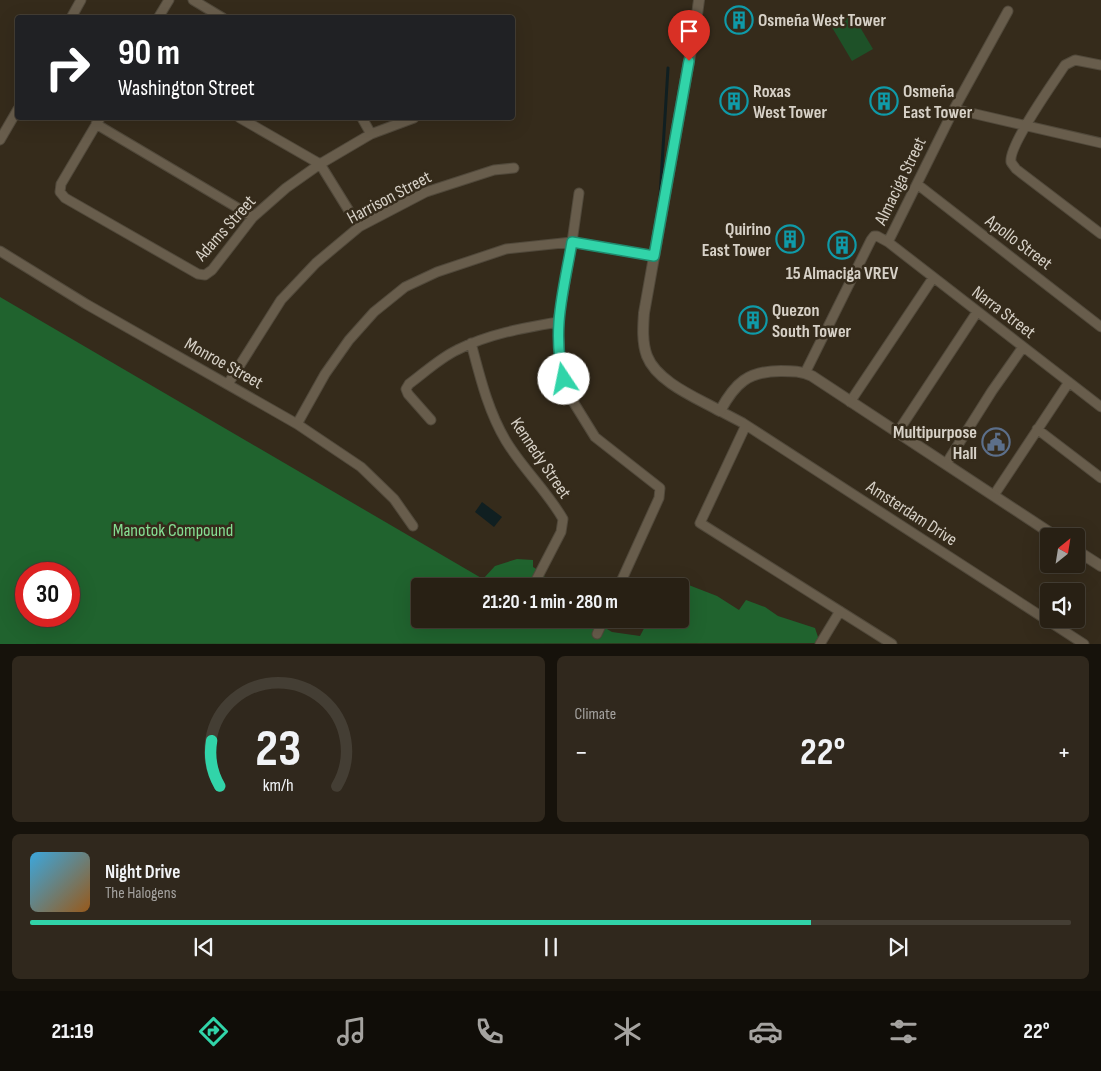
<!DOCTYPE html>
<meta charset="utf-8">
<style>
:root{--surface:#282014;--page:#30281d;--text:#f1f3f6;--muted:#a5a3a0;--line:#443e34;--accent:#31d4a9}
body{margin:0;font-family:"Sofia Sans Condensed",sans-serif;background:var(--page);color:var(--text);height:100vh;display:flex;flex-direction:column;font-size:19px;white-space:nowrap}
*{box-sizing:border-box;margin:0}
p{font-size:16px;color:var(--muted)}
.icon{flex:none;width:28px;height:28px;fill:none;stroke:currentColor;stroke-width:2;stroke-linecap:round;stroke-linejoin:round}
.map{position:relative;height:644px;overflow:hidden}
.drawer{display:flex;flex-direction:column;gap:12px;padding:12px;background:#16120b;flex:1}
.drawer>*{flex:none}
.banner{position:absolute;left:15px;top:15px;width:500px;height:105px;border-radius:5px;box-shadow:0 5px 20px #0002,0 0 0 1px var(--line);background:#202124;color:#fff;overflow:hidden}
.needle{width:32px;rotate:30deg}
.buttons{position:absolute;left:1040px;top:528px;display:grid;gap:10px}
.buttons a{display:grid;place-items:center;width:45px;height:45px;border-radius:5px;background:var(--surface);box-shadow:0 5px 20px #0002,0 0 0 1px var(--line);font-size:25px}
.speed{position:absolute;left:15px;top:562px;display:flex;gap:10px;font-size:25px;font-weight:700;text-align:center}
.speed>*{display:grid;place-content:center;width:65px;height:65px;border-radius:50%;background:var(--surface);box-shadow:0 5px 20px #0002,0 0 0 1px var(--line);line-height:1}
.speed .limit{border:8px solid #d22;background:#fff;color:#111}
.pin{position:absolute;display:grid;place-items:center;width:42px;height:42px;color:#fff;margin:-51px -21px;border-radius:50% 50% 50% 0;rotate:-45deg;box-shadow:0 0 5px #0007}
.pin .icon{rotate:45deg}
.me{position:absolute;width:55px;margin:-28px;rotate:349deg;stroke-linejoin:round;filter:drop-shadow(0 0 4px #0008)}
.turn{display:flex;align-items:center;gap:18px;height:105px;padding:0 20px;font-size:22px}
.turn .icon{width:65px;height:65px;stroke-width:2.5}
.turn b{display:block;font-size:35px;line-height:42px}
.big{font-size:38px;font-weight:700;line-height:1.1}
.drawer .tile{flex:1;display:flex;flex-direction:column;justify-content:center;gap:8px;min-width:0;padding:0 18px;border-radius:8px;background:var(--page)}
.drawer .dial{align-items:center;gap:0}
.dial svg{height:130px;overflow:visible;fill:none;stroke:var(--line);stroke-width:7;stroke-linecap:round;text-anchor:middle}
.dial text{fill:var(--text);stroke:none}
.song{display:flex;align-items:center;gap:15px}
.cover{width:60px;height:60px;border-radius:8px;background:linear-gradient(135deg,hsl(200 70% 55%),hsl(30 70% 35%))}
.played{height:5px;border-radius:2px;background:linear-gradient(90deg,var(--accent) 75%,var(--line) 75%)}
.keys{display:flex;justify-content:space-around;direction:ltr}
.heat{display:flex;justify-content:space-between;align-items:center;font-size:28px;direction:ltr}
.drawer .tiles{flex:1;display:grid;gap:12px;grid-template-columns:1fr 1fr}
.tile:last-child{grid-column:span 2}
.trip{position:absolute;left:411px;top:578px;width:278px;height:50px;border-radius:5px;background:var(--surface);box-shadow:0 5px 20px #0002,0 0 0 1px var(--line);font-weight:700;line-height:50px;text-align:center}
.tab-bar{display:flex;height:80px;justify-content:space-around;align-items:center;background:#100d08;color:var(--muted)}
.tab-bar .icon{width:35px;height:35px}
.tab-bar .selected{color:var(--accent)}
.tab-bar b{font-size:22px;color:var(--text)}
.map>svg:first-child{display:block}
</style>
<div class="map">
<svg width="1101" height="644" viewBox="0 0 1101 644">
<rect width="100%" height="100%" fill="#352b1b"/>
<path fill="#1e5128" d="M851,12L873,49L852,61L830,24Z"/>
<path fill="#20632e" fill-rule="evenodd" d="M0,297L483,579L495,566L517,559L533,560V567L543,573L548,586H420V619H590L612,632L640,636L649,619H680V586H666L668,577L717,596L739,610L746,600L765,607L778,616L815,628L820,643L0,644ZM26,574H69V616H26Z"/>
<path fill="#101f21" d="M482,502L502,517L494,527L475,512Z"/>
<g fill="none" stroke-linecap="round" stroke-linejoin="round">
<path stroke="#101f21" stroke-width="3" d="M660,197L668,68"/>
<g stroke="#51493b" stroke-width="11">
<path id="minor" d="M193,0L223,18
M71,18L81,0
M158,18L169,0
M1101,65L1075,60L1065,65C1055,80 1008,146 1011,162C1012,164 1014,166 1016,169L1101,234
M954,109L1101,143
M100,118L61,184L60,192L65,198L198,274L205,275L212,270L253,217L286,188L320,164L371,134L414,118
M240,118L320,164L359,227
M362,118L371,134
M96,124L253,217
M0,140L18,109
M917,184L1101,327
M579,193L572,242L558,322L560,363L569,395L595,437L660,488L659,498L619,586
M888,242L954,109L1008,11
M0,251L86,304L297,424L361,467L394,499L413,526
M471,343C480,377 488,411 506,441C523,469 547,491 563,519L561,532L533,586
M805,373L871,240L874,236H877L888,242L1101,407
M228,384L281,300L316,263L359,227L426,192L494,170L514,168
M850,402L933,278
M720,411L743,423L1084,644
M431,420L408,394L406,389L409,384C424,373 440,358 457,350C488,334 523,328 558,322
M297,424L325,374L349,340L374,312L405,287L437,272L506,249L572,242L654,256
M746,425L700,523L892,644
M1037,429L1101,478
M897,433L977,312
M946,464L992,391L1023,347
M994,495L1069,382
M597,634L604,619
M820,644L840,611"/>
</g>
<g stroke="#51493b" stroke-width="12">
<path id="tertiary" d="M699,0L696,22L644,313C643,327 642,343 647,356C657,382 697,398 720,411C735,383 748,371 781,371C792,371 802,371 812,376L1055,536
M1076,550L1101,566"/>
</g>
<use href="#minor" stroke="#685d4c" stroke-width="9"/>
<use href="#tertiary" stroke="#685d4c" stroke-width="10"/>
</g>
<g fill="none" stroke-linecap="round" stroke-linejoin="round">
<g stroke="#208a6e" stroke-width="12">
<path id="route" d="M564,379C551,331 564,289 572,242L654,256L689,61"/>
</g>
<use href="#route" stroke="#31d4a9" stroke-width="9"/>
</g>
<defs>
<g id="building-ring" transform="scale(1.4375)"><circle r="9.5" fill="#352b1b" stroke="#0f9aa8" stroke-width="1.5"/><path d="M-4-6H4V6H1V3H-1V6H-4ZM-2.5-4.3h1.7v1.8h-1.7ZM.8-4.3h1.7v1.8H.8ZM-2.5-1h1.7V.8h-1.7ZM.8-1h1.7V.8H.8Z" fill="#0f9aa8"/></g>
<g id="civic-ring" transform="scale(1.4375)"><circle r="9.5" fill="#352b1b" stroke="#5c6f8a" stroke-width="1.5"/><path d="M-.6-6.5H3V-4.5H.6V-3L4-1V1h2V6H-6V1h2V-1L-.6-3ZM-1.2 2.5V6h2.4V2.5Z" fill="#5c6f8a"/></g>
</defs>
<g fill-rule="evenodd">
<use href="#building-ring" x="739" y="20"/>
<use href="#building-ring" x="734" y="101"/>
<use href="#building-ring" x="884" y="101"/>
<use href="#building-ring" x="790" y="239"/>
<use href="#building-ring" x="842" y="245"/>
<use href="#building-ring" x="753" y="320"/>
<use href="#civic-ring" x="996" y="442"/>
</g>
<g text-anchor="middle" stroke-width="5" stroke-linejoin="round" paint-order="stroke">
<g font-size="18" font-weight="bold" fill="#d7d1c7" stroke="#352b1b" text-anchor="start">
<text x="758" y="26">Osmeña West Tower</text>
<text x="753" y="97">Roxas<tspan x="753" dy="21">West Tower</tspan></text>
<text x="903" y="97">Osmeña<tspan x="903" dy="21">East Tower</tspan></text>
<text x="771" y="235" text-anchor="end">Quirino<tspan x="771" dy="21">East Tower</tspan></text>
<text x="842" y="279" text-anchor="middle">15 Almaciga VREV</text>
<text x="772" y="316">Quezon<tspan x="772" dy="21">South Tower</tspan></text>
<text x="977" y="438" text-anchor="end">Multipurpose<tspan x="977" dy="21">Hall</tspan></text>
</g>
<g font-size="18" fill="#d7d1c7" stroke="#352b1b">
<text transform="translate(900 181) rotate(-64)" y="6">Almaciga Street</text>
<text transform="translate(389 197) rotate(-28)" y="6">Harrison Street</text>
<text transform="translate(225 228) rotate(-48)" y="6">Adams Street</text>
<text transform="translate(1019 242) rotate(37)" y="6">Apollo Street</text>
<text transform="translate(1004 312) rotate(37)" y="6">Narra Street</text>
<text transform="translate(224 363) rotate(29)" y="6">Monroe Street</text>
<text transform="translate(541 458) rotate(56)" y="6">Kennedy Street</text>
<text transform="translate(912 513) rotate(33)" y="6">Amsterdam Drive</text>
</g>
<g font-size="18" fill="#85de92" stroke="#352b1b">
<text x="173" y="536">Manotok Compound</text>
</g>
</g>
</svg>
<div class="buttons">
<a><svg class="needle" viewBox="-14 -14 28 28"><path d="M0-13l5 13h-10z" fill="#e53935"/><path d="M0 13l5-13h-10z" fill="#a5a3a0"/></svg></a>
<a><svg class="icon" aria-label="sound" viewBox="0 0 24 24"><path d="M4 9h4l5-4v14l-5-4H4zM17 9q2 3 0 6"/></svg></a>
</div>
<div class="speed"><div class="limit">30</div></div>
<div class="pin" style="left:689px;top:61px;background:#d93025"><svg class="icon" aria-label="arrive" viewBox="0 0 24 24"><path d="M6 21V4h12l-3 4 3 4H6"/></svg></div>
<svg class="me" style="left:564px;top:379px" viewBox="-20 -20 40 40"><circle r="19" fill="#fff"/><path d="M0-13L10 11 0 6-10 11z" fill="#31d4a9"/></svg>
<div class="trip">21:20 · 1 min · 280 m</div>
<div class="banner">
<div class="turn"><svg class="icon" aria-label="right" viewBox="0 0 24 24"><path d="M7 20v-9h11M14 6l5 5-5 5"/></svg><div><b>90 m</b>Washington Street</div></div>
</div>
</div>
<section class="drawer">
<div class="tiles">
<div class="tile dial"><svg viewBox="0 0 100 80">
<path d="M14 69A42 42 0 1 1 86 69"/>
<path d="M14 69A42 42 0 0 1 9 41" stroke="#31d4a9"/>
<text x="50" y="56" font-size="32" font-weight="700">23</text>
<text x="50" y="72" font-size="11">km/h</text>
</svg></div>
<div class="tile"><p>Climate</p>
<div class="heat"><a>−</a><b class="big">22°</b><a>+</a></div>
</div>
<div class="tile">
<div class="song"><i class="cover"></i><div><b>Night Drive</b><p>The Halogens</p></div></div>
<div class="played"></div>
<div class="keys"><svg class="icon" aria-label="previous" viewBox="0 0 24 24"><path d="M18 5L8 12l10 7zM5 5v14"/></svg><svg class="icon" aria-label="pause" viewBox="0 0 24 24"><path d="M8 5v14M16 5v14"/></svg><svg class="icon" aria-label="next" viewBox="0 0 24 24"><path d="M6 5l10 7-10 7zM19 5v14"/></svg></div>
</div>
</div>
</section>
<nav class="tab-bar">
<b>21:19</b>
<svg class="icon selected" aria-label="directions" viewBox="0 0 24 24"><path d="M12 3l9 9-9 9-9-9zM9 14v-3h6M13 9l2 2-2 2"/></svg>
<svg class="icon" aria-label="music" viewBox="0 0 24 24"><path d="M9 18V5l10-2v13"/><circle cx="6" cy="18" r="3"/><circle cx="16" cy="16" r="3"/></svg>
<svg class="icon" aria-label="phone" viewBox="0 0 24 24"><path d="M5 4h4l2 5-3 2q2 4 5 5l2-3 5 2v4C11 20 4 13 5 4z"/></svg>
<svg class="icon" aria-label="climate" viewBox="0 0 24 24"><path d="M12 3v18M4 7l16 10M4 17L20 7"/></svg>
<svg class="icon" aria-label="car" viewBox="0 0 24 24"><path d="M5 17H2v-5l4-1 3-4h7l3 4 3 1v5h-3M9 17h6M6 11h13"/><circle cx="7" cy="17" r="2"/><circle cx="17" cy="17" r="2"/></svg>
<svg class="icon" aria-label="filters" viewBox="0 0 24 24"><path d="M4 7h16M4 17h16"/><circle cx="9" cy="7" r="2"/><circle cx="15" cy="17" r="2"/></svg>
<b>22°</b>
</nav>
